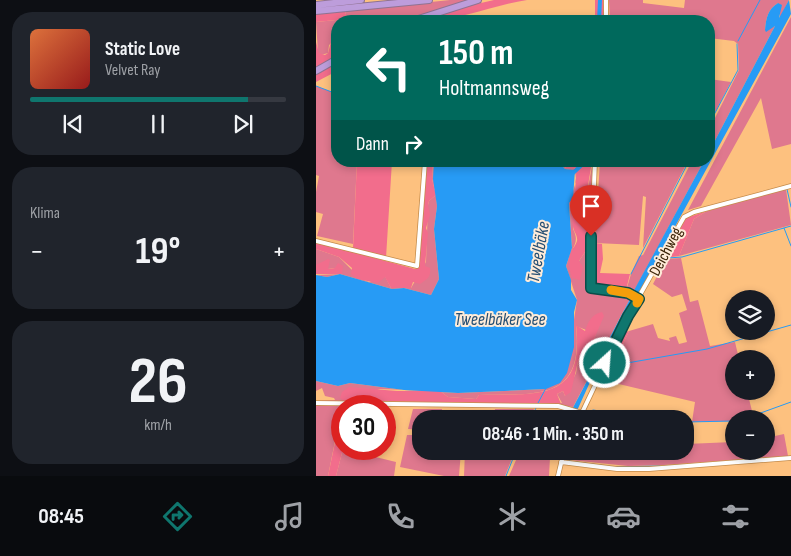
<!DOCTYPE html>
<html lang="de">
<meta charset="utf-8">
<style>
:root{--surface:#171b24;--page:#20242c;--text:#f1f3f6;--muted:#9ea1a6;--line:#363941;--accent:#0f766e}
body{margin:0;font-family:"Sofia Sans Condensed",sans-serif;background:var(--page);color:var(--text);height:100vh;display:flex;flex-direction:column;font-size:19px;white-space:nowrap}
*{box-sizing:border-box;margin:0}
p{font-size:16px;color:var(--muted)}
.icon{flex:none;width:28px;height:28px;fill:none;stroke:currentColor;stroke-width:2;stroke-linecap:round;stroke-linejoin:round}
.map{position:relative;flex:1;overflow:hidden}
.side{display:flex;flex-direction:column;gap:12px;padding:12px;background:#0d0f14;width:316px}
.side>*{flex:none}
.top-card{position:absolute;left:15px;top:15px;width:384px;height:152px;border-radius:20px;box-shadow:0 2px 8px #0003;background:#00695c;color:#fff;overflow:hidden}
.controls{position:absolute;left:409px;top:290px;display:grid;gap:10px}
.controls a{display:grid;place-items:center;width:50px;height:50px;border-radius:50%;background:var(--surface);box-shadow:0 2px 8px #0003;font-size:25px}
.speed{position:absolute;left:15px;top:395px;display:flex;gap:10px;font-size:25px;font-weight:700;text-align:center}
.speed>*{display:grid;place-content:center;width:65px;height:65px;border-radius:50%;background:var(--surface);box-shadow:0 2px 8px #0003;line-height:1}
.speed .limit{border:8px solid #d22;background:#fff;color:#111}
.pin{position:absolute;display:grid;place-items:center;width:42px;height:42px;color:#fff;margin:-51px -21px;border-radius:50% 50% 50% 0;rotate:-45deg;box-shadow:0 0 5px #0007}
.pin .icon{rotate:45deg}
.me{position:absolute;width:55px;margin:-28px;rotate:26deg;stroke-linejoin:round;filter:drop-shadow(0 0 4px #0008)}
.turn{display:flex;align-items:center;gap:18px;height:105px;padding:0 25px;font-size:22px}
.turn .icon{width:65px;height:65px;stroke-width:2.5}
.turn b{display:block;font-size:35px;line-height:42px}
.then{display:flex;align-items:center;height:48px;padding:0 25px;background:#0003;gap:10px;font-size:19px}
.big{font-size:38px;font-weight:700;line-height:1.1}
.side .card{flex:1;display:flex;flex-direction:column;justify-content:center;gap:8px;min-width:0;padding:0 18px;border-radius:20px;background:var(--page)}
.side .dial{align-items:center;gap:0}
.dial b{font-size:65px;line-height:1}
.song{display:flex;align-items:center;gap:15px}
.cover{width:60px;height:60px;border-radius:8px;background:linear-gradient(135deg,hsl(20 70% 55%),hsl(0 70% 35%))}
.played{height:5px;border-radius:2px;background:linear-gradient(90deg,var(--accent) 85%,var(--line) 85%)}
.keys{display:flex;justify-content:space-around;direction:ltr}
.heat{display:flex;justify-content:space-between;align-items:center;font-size:28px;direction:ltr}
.trip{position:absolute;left:96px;top:410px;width:282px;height:50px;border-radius:20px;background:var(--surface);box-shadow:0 2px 8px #0003;font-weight:700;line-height:50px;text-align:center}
.tab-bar{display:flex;height:80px;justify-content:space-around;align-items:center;background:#090b0e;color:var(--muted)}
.tab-bar .icon{width:35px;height:35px}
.tab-bar .active{color:var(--accent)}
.tab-bar b{font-size:22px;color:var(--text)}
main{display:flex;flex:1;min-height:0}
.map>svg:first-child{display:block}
</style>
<main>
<section class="side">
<div class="card">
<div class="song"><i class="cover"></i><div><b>Static Love</b><p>Velvet Ray</p></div></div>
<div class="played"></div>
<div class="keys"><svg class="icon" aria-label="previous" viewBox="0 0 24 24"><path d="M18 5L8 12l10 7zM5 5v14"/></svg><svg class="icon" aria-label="pause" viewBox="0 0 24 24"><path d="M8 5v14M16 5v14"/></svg><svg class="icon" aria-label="next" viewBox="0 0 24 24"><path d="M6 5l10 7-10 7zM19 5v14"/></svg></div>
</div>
<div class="card"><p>Klima</p>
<div class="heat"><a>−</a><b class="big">19°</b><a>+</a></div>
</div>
<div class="card dial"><b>26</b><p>km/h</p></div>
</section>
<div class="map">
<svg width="475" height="476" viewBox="0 0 475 476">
<rect width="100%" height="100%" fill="#fdc17f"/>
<path fill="#df788e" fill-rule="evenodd" d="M134,0H156L92,21H21V38L13,45L12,53L5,55L2,53L0,22L31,19L29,11Z
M293,0H327V3L368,8L369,0H473L464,18L462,3C452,9 450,18 449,30L459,26L393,152V130L423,70L422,44L418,41L393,38L392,21H294Z
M475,17V144L456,149L445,98L385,206L372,210Z
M393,79L415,82L393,124L392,79Z
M0,86L21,94V161H41L37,244L1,236L7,214L0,212V192L3,176L0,175Z
M117,161L121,206L118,229L123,279L115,295L88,288L76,289L24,274L11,277L0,275L26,274L19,268L12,269L0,265V249L23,257L45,279L53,282L69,276L75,288H95L110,262L112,205L113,201L120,195L116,179Z
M242,161H244L250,168H258L260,171L257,229C262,239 260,243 255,252L263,261L271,249L273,214L270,198L277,161L272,287L275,290L309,294L315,297L257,407L226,403L0,401L19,400L18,398L9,396L6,388L0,391V381L22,386L34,383L88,390L142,393L230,389L257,326L261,300L250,266L256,248L253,203L260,182L259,171L249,169ZM260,326L280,334L273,350L262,361L260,373L249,396L247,391L241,394L246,403L28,401L64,389L124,391L132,397L160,399L163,395C219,393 268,403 260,326Z
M284,161H372L327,248L330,197L327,196L323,245L279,243Z
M376,161H388L319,289L316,292L310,291L315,274L323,256L327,255Z
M470,189L475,225L363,256L378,219L391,211Z
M365,258L374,302L382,300L394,346L419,342L423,359H418V391H431L437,415L415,421L376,422L379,402L290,381L313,331L337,324L342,338L354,341L353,338L360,336L363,344L371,342L363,313L371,310L366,294L356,297L337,284L350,259Z
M0,405L26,406L12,476H0Z
M97,409H126V419H105V430L92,429Z
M179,409H218L213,419H178Z
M468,434L472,456L348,465L312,466L254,460L253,458L256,451H370V444L417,442L418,451H450V438Z
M91,435H105V451H145L143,476H128L84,467Z
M27,449L80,462L78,476H20Z
M149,451H199L189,476H148Z
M204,451H218L234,458L233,476H193Z"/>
<path fill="#f26d8c" d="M178,0H211C177,5 143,21 108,21L152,6Z
M279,0H287L288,21H279Z
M29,11L31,19L0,22V14Z
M21,38V57L0,69V42L3,53L9,55L12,53L15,42Z
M21,63V71L0,82V75Z
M41,161H76L70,258L37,248Z
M111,161H117L116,179L120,195L113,201L112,205L114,215L110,228L112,233L109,266L114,268C115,278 111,279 104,284L97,282L95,288H75L69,277L62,283L41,279L35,274L36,268L23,257L0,249V242L99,269L103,267Z
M244,161H276L270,198L273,214L271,249L263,261L267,267L264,280L256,278C253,268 251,261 255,251C257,248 260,245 261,241C262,235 257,231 257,226C254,207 261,191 260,171L258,168H250Z
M391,211L378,219L363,256L348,258L370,218Z
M279,243L286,244L287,259L284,273L314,274L310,290L278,286Z
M12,259L14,260L12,269L19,268L22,263L27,266L26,274H0V265Z
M286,312L288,316L273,351L262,361L255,392L249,396L247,391L241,394L245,404L46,401H28L24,398L26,392L33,387L81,391H124L132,397L160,399L163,395C220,393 269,403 260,325L269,331C272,322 276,314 286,312Z
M313,331L290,381L284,380L291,366L295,364L293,360L306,333Z
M26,422L27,449L20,476H12L23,423Z"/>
<path fill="#279bf5" d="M473,0L475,14L325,289L320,296L316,294L388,161H392L393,152L459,26L450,32L449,30C450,18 452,9 462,3L466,5L463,18Z
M118,161H242L249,169L259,170L257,198L253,203L256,248L250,266L255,280V290L261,300L258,312V347L251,373L244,383L230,389L142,393L88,390L34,383L22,386L0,381V275L11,277L24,274L76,289L88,288L115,295L123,279L118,229L121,206L117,179Z
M315,297L319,299C294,334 278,374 260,413L257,419H251Z"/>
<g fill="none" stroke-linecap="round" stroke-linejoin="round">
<path stroke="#279bf5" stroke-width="1" d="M422,41L444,0
M0,86L21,94
M392,126L422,70L421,44
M471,189L475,207
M468,228L475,226
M352,258L366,257L468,228L475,246
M315,274L373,161
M294,366L391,349L475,325
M222,403L230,388
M277,410L334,419
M215,419L220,408
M271,419L274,413
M428,419L475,402
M370,422L418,421
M255,451L253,461L298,467L344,466
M190,476L200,451"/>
<path stroke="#279bf5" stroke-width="4" d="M283,21L284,0
M257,173L270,161"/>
<g stroke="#c48b4a" stroke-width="5.5">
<path id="minor" d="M290,21V0
M279,161L274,286L276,288L312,293L323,299
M0,241L101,266L109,161
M0,403L242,406L266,413
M263,419L312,316L368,217L378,212L475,186
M245,462L301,469H333L475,458
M242,476L248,451"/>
</g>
<g stroke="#907391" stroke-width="8">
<path id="motorway" d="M0,5L45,0
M0,11L113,0
M96,21L162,0
M0,71L21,59"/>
</g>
<use href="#minor" stroke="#fff" stroke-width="4"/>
<use href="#motorway" stroke="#bd9ddb" stroke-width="6"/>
</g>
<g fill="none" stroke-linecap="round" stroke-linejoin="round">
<g stroke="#0a4d48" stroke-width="12">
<path id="route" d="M275,236V288L312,293L323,299L312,316L289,363"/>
</g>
<use href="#route" stroke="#0f766e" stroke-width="9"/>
<path stroke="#f59e0b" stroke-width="9" d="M295,290L312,293L323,299L321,303"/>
</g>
<g text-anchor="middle" stroke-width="4" stroke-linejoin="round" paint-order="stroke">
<g font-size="16" fill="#3b2408" stroke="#feebd8">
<text transform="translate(349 251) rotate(-62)" y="6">Deichweg</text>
</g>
<g font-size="18" font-style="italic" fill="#244e73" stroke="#feebd8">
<text transform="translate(222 252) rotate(-80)" y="6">Tweelbäke</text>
<text x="184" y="325">Tweelbäker See</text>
</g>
</g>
</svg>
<div class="controls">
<a><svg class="icon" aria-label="layers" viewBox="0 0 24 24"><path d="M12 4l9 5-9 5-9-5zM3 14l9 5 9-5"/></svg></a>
<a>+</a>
<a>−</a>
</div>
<div class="speed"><div class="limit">30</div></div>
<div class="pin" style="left:275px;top:236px;background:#d93025"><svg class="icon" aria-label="arrive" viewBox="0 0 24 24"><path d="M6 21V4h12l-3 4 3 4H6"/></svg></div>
<svg class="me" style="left:289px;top:363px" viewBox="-20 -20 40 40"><circle r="17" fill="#0f766e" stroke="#fff" stroke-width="3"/><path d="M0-11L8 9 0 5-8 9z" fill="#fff"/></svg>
<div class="trip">08:46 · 1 Min. · 350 m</div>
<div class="top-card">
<div class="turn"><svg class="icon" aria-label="left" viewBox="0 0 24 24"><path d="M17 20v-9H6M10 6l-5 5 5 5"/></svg><div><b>150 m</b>Holtmannsweg</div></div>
<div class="then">Dann<svg class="icon" aria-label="right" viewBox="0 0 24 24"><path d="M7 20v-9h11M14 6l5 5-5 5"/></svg></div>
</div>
</div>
</main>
<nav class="tab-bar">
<b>08:45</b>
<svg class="icon active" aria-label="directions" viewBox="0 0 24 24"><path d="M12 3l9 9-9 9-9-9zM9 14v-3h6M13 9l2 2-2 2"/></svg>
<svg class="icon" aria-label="music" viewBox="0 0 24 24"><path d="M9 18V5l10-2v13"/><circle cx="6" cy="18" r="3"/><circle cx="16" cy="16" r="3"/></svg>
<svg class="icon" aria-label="phone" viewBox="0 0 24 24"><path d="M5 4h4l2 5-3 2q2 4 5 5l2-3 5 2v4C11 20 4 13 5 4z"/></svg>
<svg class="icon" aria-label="climate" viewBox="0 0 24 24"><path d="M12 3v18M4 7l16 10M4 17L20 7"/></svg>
<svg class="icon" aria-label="car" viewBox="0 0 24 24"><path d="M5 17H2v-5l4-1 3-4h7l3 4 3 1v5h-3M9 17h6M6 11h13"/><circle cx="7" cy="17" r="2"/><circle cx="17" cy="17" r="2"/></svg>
<svg class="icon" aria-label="filters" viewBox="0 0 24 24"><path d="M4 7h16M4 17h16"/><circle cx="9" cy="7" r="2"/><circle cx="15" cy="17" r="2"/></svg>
</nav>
